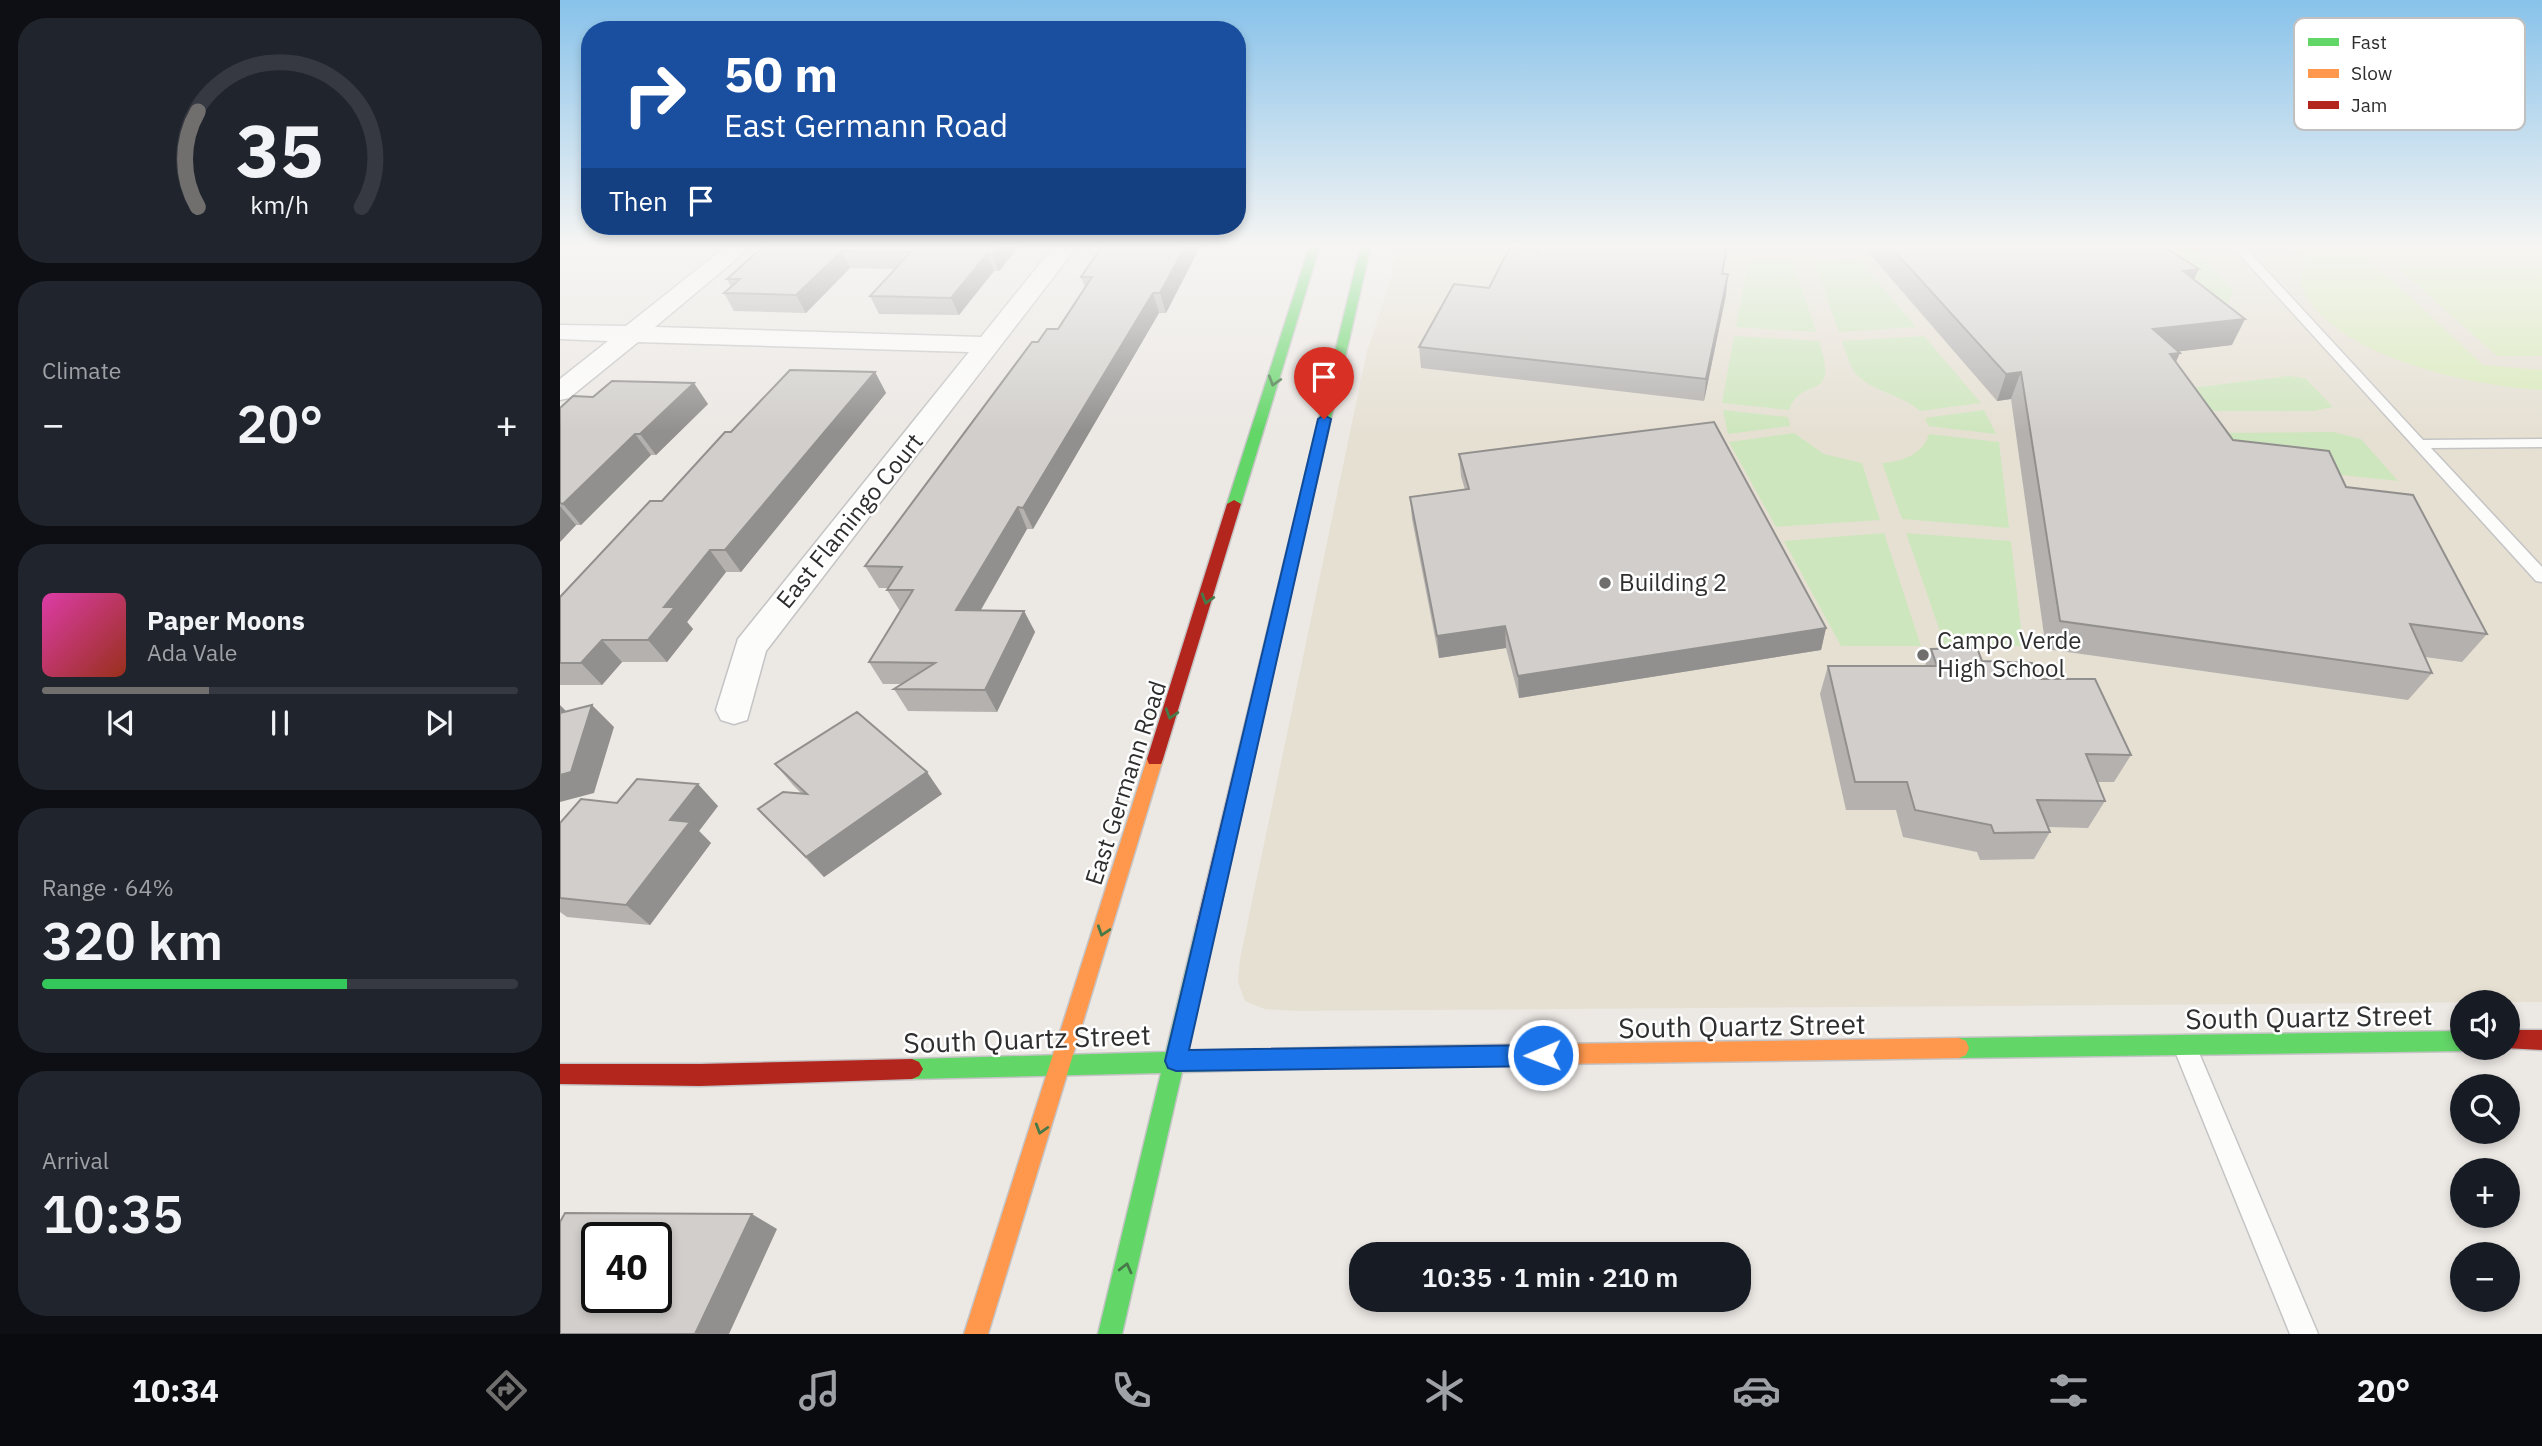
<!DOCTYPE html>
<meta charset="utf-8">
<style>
:root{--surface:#171b24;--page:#20242c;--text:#f1f3f6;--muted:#9ea1a6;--line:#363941;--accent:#706f6e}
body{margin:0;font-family:"IBM Plex Sans",sans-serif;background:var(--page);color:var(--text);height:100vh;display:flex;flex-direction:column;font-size:26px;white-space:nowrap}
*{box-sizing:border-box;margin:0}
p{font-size:23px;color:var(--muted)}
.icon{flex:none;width:38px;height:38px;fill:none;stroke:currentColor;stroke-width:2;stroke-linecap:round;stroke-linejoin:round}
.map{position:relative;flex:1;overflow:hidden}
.details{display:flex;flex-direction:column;gap:18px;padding:18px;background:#0d0f14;width:560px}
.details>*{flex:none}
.top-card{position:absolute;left:21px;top:21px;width:665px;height:214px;border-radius:28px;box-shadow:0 4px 10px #0003;background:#1a4fa0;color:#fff;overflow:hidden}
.controls{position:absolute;left:1890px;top:990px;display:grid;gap:14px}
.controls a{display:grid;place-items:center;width:70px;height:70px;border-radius:50%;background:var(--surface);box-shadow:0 4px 10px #0003;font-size:35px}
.speed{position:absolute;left:21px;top:1222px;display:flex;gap:14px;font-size:35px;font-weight:700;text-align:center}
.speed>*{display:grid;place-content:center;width:91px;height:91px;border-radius:50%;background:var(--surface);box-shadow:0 4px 10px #0003;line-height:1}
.speed .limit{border:4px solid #111;border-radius:10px;background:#fff;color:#111}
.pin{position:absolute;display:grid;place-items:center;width:60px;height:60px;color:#fff;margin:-72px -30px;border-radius:50% 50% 50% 0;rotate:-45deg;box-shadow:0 0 7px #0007}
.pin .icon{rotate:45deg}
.me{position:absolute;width:77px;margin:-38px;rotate:269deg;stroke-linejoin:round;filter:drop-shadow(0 0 5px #0008)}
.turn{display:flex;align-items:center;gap:24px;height:147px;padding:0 28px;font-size:32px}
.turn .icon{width:91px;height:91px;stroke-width:2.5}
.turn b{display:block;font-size:49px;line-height:60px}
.then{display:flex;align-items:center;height:66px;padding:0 28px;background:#0003;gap:14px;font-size:26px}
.big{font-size:52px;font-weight:600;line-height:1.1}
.details .widget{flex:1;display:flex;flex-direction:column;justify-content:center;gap:10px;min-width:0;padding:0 24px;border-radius:28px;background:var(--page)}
.details .dial{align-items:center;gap:0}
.dial svg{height:182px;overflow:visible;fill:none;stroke:var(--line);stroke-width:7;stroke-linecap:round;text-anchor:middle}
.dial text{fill:var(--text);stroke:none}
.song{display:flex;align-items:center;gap:21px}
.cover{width:84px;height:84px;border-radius:10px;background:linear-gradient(135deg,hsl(320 70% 55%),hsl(10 70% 35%))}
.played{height:7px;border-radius:4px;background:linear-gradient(90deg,var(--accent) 35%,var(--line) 35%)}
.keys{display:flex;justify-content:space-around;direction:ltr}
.heat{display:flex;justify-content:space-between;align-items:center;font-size:38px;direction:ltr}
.charge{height:10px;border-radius:5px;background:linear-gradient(90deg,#34c759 64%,var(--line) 0)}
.trip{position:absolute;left:789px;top:1242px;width:402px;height:70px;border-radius:28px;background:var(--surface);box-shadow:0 4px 10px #0003;font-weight:600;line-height:70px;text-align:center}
.dock{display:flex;height:112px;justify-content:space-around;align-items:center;background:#090b0e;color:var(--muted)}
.dock .icon{width:49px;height:49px}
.dock .on{color:var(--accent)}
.dock b{font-size:32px;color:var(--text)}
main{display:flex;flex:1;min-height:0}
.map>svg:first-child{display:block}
</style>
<main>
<section class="details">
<div class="widget dial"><svg viewBox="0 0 100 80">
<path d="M14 69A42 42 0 1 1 86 69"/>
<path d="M14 69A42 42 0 0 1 14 27" stroke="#706f6e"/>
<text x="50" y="56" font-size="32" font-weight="700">35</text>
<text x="50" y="72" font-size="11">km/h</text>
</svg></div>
<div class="widget"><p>Climate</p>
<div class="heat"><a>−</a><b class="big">20°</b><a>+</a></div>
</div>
<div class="widget">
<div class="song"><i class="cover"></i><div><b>Paper Moons</b><p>Ada Vale</p></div></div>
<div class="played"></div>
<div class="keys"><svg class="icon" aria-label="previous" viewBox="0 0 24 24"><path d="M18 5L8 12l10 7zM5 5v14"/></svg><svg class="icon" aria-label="pause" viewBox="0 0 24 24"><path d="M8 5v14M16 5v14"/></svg><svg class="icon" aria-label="next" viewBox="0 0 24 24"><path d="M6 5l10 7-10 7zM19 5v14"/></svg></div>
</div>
<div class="widget"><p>Range · 64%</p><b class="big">320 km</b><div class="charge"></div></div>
<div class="widget"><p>Arrival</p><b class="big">10:35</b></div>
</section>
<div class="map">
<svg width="1982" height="1334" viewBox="0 0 1982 1334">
<rect width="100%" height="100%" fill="#ece8e4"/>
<path fill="#e6e0d3" d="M838,245H1982V1002L735,1011L705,1009L685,1001L678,982L680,959L807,351L830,282Z"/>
<path fill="#cee6be" d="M1555,245H1633L1673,291L1667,306Z
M1300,261L1356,327L1279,332L1254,262Z
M1188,262H1233L1256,332L1176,327Z
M1174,336L1259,341C1280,406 1242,373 1229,410L1162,403Z
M1364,336L1421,403L1360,411C1341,393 1305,391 1292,368C1288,360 1285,350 1282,341Z
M1728,376L1745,378L1773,407L1753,411H1645L1623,389Z
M1163,410L1228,417L1230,426L1168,434Z
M1424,410L1436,434L1368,426L1365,418Z
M1773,432L1801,439L1838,481L1677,464L1659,433Z
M1234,433L1264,454L1302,463L1320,520L1216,527L1169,442Z
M1369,434L1439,442L1449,528L1342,519L1322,463C1341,462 1364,454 1369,434Z
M1324,533L1361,646H1281L1224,541Z
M1346,533L1451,541L1463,646H1385Z"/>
<path fill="#d9eabb" d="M1731,245H1982V255H1837L1809,259L1923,365L1982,370V390C1912,386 1768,357 1740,283L1746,261Z
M1836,266H1982V356H1937Z"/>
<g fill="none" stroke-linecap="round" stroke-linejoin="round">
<g stroke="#c5c4c5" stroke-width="3">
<path id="lane" d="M1671,245H1683L1863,440L1982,439V447L1871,448L1982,567V582L1976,581Z
M1626,1038L1634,1041L1758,1334H1730L1614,1049L1618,1041Z"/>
</g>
<g stroke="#c5c4c5" stroke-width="3">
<path id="street" d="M168,245H193L95,327L421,337L495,245H518L206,651L187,720L174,724L161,720L156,710L178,639L409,352L78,342L9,398L0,400V379L48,341L0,339V325L66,326Z"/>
</g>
<g stroke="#c5c4c5" stroke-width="3">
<path id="fast" d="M750,245H760L681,504L674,508L669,507L667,504Z
M801,245H811L733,583L726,588L719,583Z
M646,918L653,921L656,927L627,1051L795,1047L802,1050L806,1057L802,1064L795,1067L622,1072L562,1334H538L601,1073L352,1079L345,1076L341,1069L345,1062L352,1059L606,1052L636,927L639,921Z
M1902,1031V1048H1909L1902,1051L1399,1058L1392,1055L1389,1048L1392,1041L1399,1038Z"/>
</g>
<g stroke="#c5c4c5" stroke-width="3">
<path id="slow" d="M595,752L601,754L603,759L428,1334H404L587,759L589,754Z
M1399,1038L1406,1041L1409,1048L1406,1055L1399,1058L795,1067L788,1064L784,1057L788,1050L795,1047Z"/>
</g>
<g stroke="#c5c4c5" stroke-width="3">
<path id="jam" d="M674,500L681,504L603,759L601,764H589L587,759L667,504Z
M726,578L733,583L656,927L653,933L646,936L639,933L636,927L719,583Z
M1948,1030H1982V1050L1944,1048H1948Z
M352,1059L359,1062L363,1069L359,1076L352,1079L140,1086L0,1084V1064H140Z"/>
</g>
<use href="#lane" fill="#fcfcfb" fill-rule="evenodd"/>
<use href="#street" fill="#fcfcfb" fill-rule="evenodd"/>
<use href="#fast" fill="#63d668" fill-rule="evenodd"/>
<use href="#slow" fill="#ff974d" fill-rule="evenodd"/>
<use href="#jam" fill="#b3261e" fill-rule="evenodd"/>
</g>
<path fill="#b4b1af" d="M205,245H460L439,271H434L399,315L319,314L310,296L335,269L290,268L246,313L174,311L164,293L171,287L167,279Z
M543,245H641L606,313H599L473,529H467L421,610L464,611L475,632L437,712L348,711L334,689L342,684H323L309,662L340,611L327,590L328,588H319L305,566L478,342L498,329L525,288L521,277Z
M1302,245H1601L1634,279L1672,345L1619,351L1616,362L1673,440L1786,487L1927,634L1902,662L1865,657L1872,673L1848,700L1486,649L1451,399L1437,401Z
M979,250L1167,253L1163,274L1166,295L1144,401L861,368L859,347L929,288Z
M315,372L326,393L181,572H166L127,622L133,629L107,662H62L42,685H0V597L102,501L171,432Z
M148,404L96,455H91L21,525H16L0,542V408Z
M899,454L1266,628L1261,650L959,698L946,648L879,658L852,519L850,497L905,490L901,476Z
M1371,649L1422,661L1479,679L1571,755L1554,782H1538L1545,801L1528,828L1488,827L1490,832L1474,859L1420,860L1417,852L1343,837L1336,810H1286L1260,694L1268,666H1365Z
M215,764L382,794L264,877L198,809L242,794L233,785Z
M57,803L158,806L139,831L151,843L90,925L7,917L0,912V823Z"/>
<path fill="#92908e" d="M439,245H460L439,271L432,254Z
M626,245H641L606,313L600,293Z
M1167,245V253L1159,294L1162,274Z
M282,251L290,268L246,313L236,295Z
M427,254L434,271L399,315L391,298Z
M1639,269L1627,294L1623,271Z
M1168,274L1166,295L1144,401L1146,379Z
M593,293L599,313L473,529L463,508Z
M1685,319L1672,345L1582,356L1593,329Z
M1620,353L1608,379L1610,354Z
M315,372L326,393L181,572L165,550Z
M1461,372L1451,399L1437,401L1446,374Z
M134,383L148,404L96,455L80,434Z
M75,434L91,455L21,525L3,504Z
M0,506L16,525L0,542Z
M458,507L467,529L408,632L396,610Z
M150,550L166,572L127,622L133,629L107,662L88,640L104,607Z
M464,611L475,632L437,712L425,690Z
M945,626L946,648L879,658L877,636Z
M1266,628L1261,650L959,698L958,676Z
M42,640L62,662L42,685L21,663Z
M0,705L14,719L0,736Z
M32,705L54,727L34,793L0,802V775Z
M367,772L382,794L264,877L246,857Z
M138,784L158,806L139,831L151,843L90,925L66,905L110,820Z
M192,1214L217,1229L169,1334H135Z"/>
<path fill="#d1cecb" stroke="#92908e" stroke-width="2" fill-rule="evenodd" d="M205,245H439L432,254H427L391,298L310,296L351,252L282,251L236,295L164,293L180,279H167Z
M543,245H626L600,293H593L463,508L458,507L396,610L464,611L425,690L334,689L375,663L309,662L353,590H327L342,567L305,566L472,342H478L487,329H498L532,277H521Z
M980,245H1167L1162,274H1168L1146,379L859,347L894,284L929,288L950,247L979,250Z
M1329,245H1601L1639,269L1623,271L1685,319L1593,329L1620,353L1610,354L1673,440L1769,451L1786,487L1853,495L1927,634L1850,624L1872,673L1500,621L1461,372L1446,374Z
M230,370L315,372L165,550H150L104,607H115L88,640H42L21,663H0V597L90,501H102L165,432H171Z
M52,381L134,383L80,434H75L3,504L0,503V408L13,396L33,397Z
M1154,422L1266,628L958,676L945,626L877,636L850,497L909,489L899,454Z
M1417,648L1422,661L1472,663L1479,679H1535L1571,755L1526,754L1545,801L1477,800L1490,832L1434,833L1431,825L1355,810L1347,782H1295L1268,666H1377L1371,649Z
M32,705L11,772L0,775V713Z
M297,712L367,772L246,857L198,809L223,792L247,794L215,764Z
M77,779L138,784L110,820L130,822L66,905L0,898V823L21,799L57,803Z
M5,1213L192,1214L135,1334H0V1222ZM37,1237H96V1297H37Z"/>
<defs><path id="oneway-chevron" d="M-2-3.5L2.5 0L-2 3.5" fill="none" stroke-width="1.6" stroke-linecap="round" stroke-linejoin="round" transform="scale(1.75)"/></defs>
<g stroke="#467a48">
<use href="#oneway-chevron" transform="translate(714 381) rotate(107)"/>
<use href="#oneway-chevron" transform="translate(647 599) rotate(107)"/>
<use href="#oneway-chevron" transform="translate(611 714) rotate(108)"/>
<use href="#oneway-chevron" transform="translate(543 931) rotate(108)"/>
<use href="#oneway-chevron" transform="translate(481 1129) rotate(107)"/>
<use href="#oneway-chevron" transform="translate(566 1268) rotate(-76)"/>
</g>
<linearGradient id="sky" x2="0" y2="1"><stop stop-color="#88c2ea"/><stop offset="0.57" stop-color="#f6f5f3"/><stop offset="1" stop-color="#f6f5f3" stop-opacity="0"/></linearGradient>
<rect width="1982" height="432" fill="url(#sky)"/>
<path fill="#1a73e8" stroke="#114b97" stroke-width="2" d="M764,415L771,419L629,1050L983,1045L991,1048L994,1055L991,1063L983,1066L616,1071L608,1068L605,1061L758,419Z"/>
<g fill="#706f6e" stroke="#fff" stroke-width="2.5">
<circle cx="1045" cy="583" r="7"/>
<circle cx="1363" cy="655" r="7"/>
</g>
<g text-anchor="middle" stroke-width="5" stroke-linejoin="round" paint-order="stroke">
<g font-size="24" fill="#2e2e2e" stroke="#fff">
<text transform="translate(290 521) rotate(-51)" y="8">East Flamingo Court</text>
<text transform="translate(566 783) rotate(-72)" y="8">East Germann Road</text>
</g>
<g font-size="24" fill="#2e2e2e" stroke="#fff" text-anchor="start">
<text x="1059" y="591">Building 2</text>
<text x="1377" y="649">Campo Verde<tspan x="1377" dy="28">High School</tspan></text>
</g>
<g font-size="28" fill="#2e2e2e" stroke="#fff">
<text transform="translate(1749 1017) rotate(-1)" y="10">South Quartz Street</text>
<text transform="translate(1182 1026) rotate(-1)" y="10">South Quartz Street</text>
<text transform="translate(467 1039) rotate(-2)" y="10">South Quartz Street</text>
</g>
</g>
<rect x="1734" y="18" width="231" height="112" rx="10" fill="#fff" stroke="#c0c0c0" stroke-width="2"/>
<rect x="1748" y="38" width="31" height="8" fill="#63d668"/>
<rect x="1748" y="69" width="31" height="9" fill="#ff974d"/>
<rect x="1748" y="101" width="31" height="8" fill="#b3261e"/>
<g font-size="19" fill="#2e2e2e">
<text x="1791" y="49">Fast</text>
<text x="1791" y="80">Slow</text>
<text x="1791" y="112">Jam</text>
</g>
</svg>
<div class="controls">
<a><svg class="icon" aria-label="sound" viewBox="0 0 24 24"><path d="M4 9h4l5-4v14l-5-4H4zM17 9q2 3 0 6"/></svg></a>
<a><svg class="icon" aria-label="search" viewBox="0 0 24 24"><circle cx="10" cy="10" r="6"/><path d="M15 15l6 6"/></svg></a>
<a>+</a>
<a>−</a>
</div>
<div class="speed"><div class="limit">40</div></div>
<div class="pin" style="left:764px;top:419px;background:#d93025"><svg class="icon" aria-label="arrive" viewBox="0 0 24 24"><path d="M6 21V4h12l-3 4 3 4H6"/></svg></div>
<svg class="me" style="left:983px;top:1055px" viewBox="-20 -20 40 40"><circle r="17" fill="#1a73e8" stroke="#fff" stroke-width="3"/><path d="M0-11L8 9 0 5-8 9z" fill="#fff"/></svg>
<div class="trip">10:35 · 1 min · 210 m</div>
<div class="top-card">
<div class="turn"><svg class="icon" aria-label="right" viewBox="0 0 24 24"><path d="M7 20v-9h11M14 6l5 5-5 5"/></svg><div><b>50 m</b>East Germann Road</div></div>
<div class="then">Then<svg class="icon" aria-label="arrive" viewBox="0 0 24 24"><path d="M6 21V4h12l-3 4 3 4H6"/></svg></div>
</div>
</div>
</main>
<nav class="dock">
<b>10:34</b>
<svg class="icon on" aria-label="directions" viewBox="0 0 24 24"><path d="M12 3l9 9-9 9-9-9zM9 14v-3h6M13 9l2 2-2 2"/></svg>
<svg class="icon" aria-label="music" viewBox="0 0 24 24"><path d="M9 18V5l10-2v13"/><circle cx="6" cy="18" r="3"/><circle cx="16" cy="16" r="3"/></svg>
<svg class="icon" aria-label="phone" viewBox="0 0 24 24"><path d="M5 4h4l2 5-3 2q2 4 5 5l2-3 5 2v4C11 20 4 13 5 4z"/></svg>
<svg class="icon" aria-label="climate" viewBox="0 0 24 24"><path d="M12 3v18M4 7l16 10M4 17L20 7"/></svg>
<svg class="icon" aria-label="car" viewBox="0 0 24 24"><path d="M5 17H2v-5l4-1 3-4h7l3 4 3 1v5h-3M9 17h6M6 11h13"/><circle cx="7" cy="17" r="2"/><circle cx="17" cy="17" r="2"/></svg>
<svg class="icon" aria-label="filters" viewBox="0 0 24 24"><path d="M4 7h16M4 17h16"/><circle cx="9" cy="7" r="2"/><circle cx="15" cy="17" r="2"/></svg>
<b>20°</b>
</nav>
